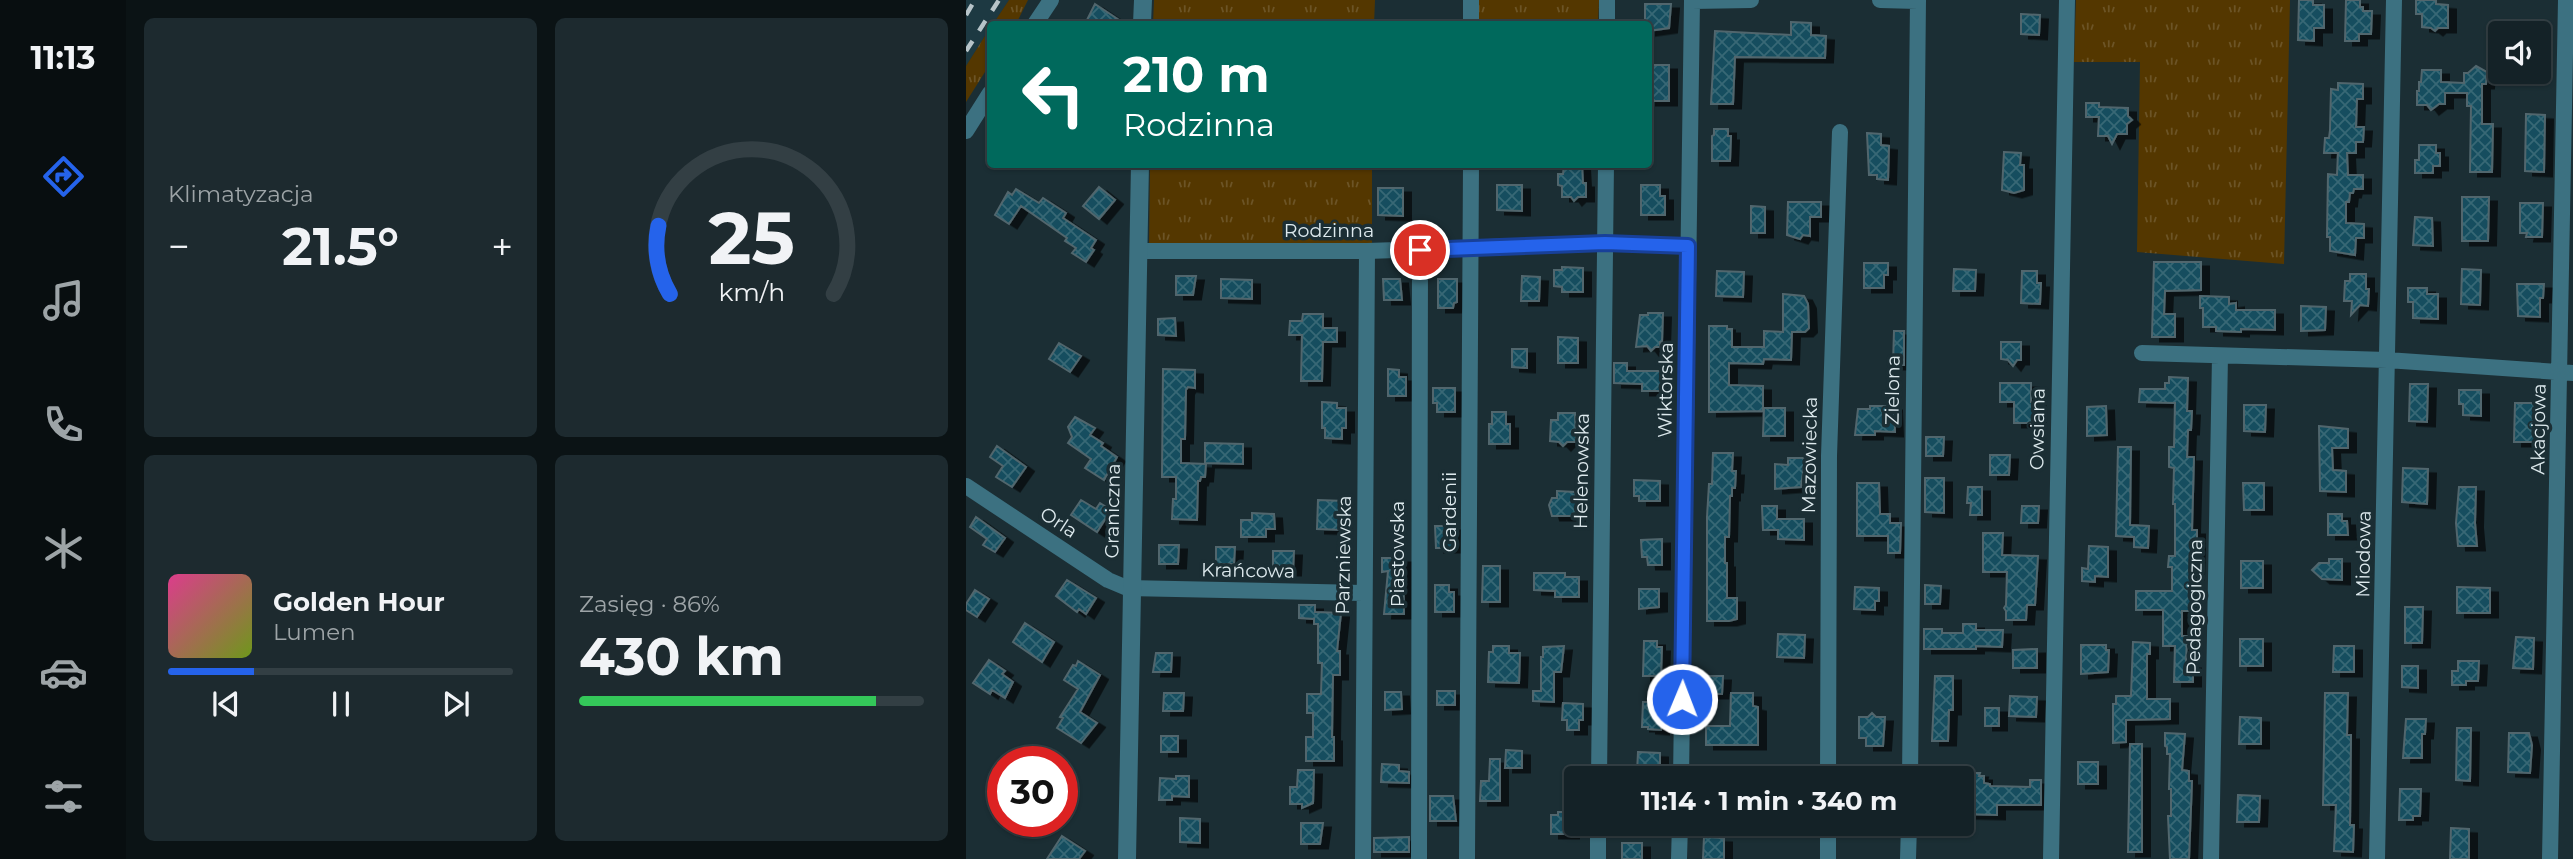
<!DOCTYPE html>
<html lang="pl">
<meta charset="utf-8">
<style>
:root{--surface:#142227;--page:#1d2a2f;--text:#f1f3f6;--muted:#9da4a7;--line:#333f44;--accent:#2563eb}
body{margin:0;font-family:Montserrat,sans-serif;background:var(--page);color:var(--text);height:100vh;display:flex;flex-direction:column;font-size:26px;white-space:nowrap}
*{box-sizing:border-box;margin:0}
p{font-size:23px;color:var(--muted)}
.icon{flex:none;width:38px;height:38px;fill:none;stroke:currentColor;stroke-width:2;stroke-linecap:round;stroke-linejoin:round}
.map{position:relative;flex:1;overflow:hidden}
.side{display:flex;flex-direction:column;gap:18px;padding:18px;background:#0b1315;width:840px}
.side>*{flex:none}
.hud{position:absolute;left:21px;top:21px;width:665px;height:147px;border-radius:7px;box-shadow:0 2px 5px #0004,0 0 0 2px var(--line);background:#00695c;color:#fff;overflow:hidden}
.controls{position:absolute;left:1522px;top:21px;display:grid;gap:14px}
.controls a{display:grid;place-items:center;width:63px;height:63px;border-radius:7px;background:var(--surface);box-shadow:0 2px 5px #0004,0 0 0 2px var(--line);font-size:35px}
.speed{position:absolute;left:21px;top:746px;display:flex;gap:14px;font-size:35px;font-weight:700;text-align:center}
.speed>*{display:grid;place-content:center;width:91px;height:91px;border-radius:50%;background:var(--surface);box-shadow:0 2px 5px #0004,0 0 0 2px var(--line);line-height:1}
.speed .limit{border:10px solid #d22;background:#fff;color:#111}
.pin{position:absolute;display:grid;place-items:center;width:60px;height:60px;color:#fff;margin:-30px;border:4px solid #fff;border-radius:50%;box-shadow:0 2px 7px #0007}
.me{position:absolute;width:77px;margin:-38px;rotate:1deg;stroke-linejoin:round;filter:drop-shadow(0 0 5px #0008)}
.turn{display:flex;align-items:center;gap:24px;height:147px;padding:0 21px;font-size:32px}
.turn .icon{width:91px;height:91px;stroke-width:2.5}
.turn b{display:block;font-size:49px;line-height:60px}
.big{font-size:52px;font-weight:700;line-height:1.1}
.side .card{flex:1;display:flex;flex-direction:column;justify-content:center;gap:10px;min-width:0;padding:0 24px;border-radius:10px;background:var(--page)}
.side .dial{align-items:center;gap:0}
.dial svg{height:182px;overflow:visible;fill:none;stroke:var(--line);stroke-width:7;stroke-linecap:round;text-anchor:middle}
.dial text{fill:var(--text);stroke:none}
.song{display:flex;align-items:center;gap:21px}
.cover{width:84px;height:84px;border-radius:10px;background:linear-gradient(135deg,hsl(330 70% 55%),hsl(80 70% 35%))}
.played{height:7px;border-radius:4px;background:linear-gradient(90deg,var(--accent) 25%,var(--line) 25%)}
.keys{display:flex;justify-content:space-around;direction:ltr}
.heat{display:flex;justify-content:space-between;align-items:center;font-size:38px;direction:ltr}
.charge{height:10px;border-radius:5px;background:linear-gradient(90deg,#34c759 86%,var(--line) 0)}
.side .tiles{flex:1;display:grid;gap:18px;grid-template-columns:repeat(2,1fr)}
.trip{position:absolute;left:598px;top:766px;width:410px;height:70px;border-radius:7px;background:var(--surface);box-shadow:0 2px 5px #0004,0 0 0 2px var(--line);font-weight:700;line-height:70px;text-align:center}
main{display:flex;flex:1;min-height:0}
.menu{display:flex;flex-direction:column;width:126px;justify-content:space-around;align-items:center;background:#080e10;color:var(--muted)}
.menu .icon{width:49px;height:49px}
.menu .active{color:var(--accent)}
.menu b{font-size:32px;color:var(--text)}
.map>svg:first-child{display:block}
</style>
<main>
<nav class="menu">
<b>11:13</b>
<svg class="icon active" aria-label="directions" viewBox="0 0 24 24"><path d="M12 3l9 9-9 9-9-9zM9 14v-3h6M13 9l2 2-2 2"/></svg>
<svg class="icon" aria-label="music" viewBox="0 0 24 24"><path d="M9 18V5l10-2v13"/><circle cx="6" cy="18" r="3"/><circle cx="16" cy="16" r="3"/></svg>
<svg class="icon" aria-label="phone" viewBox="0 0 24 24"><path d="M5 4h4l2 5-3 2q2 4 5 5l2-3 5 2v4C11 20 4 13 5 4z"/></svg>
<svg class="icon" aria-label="climate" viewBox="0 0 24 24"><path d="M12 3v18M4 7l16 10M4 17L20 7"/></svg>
<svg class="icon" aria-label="car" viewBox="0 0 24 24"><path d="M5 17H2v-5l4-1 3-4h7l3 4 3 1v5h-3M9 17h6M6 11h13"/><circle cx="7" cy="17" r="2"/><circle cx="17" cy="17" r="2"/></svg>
<svg class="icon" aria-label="filters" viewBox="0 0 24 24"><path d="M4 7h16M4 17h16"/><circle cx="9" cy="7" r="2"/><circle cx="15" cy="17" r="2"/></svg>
</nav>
<section class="side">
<div class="tiles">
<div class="card"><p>Klimatyzacja</p>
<div class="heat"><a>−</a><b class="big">21.5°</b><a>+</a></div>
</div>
<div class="card dial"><svg viewBox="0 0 100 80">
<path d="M14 69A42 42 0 1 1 86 69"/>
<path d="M14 69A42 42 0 0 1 9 39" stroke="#2563eb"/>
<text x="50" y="56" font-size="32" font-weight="700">25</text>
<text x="50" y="72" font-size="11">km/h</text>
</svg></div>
<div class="card">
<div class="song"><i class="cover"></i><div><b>Golden Hour</b><p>Lumen</p></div></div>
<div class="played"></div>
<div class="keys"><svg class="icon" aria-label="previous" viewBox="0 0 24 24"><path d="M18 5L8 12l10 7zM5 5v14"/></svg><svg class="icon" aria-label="pause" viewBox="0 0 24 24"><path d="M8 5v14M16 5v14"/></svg><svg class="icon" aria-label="next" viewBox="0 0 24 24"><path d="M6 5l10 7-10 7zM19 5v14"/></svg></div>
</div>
<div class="card"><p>Zasięg · 86%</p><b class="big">430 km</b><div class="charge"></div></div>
</div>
</section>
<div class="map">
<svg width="1607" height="859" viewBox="0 0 1607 859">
<defs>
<pattern id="grass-tufts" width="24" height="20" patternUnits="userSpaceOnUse" patternTransform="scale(1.75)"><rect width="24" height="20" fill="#543700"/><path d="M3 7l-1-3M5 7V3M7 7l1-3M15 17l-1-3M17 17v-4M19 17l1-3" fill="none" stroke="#6c5426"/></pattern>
<pattern id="building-cross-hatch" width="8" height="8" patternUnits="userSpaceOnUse" patternTransform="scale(1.75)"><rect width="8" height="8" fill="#154e5e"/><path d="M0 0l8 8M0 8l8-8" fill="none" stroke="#376875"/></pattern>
<filter id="shadow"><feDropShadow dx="8" dy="4.5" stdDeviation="0" flood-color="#0009"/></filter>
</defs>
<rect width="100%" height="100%" fill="#1b2e34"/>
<path fill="#1d3942" d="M0,0H43L27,24H24V28L0,66Z"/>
<path fill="url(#grass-tufts)" d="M43,0H62L50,24H27Z
M188,0H409L408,24H187Z
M511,0H633L632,24L511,22Z
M1110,0H1324L1318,264L1171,252L1174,62H1108Z
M24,28V64L0,102V66Z
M184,165H406V245L183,247Z"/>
<path fill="url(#building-cross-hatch)" stroke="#51666d" stroke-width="2" filter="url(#shadow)" d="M1333,0H1347V5H1358V28H1348V41L1332,40Z
M1380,0H1394V7H1397V11H1406L1405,34H1393V41H1379Z
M1450,0H1470V4L1482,5V28H1472L1469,31L1465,28L1456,27V14H1450Z
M129,4L159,24H119Z
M679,4H705L703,28L682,31V24H679Z
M1055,14L1074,15L1073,35L1055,34Z
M825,22L845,23V35L860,36L859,58L769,57L767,104H745L749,31L825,35Z
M682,65H703V101H682Z
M1510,66L1521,72L1520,84H1516V124H1527L1526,172H1504L1505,106H1501V93H1479V104H1473L1465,110L1461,105H1451V91H1453V82H1455L1456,70H1475V82L1498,83V73H1502Z
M1372,83L1397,84V99H1391L1390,127H1398L1397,142H1390V153H1381L1382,175H1397V189H1388L1387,193H1384L1383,202H1380V223L1398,224V238H1390L1389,255L1364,251V237H1361L1362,174L1371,175L1372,153H1358L1359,138H1363L1364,130L1365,89L1372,90Z
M1120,103H1133V107L1162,108V116L1166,120L1161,124V134H1151L1146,144L1142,136H1132L1133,117H1120Z
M1560,114L1579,115L1578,172L1559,171Z
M748,129H762V136H765L764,161H746V136L748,135Z
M901,133L915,134V145L923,146L922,180L911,179V175H903Z
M1453,145H1470V153H1474V166H1467V173H1449V160H1453Z
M1038,152L1055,153L1054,165H1058V190L1048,193L1036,190Z
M598,164H616L617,183H620V197H612L608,201L605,197H596V186L592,185V174H597Z
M531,185H556V211L531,210Z
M675,185H694V196H699V215H675Z
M133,187L149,200L133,219L117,206Z
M412,188H437V216L412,215Z
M50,189L73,203L77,198L100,213L97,218L130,240L125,248L128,250L120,262L106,253L110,248L99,241L101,238L55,206L43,224L29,215L42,192L46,195Z
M1496,197H1523L1522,241H1496Z
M822,202H855V217H844V236L837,235L834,239L821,235Z
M1554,203H1577L1576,237H1560L1561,233H1554Z
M785,206L799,207V233H785Z
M1449,217L1466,218L1467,246L1447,245Z
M1188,262H1235V290L1199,291L1198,314H1209V337H1186Z
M898,263H922V275H918V288H898Z
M596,267L617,268V292H596V287L588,286V270H596Z
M988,269L1010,270L1009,291H987Z
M1496,269L1515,270L1514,305L1495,304Z
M751,271L778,272L777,297L750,296Z
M1056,271H1071V283H1075L1074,304L1055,303Z
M1384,274H1400V289H1403L1402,306L1394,305L1385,315L1386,301H1378L1379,281H1384Z
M210,276H230L227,295H210Z
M556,276L574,277L573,301H555Z
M255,279L286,280V299L255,298Z
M417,279H434L436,300H418Z
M472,279H491V302L488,303L487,308H472Z
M1551,284H1578L1577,298H1574V317L1552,316Z
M1442,288H1461V294H1472V319L1447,318V302H1442Z
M817,294L838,296L842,304L843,328L839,332H826L825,360L798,359L797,364L763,363V385L797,386V411L743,412V326H761V329H766V347H798V331L817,332Z
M1234,296L1263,297V304L1270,303V310H1309V330L1275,329V332L1250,331V327H1237V308H1234Z
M1335,306L1360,307L1359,330L1335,331Z
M682,313H697L696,342H694V347H689L685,351L681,346L670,347L674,315H682Z
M337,314H357V328H371V342H357L356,381H335L336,335H323L324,321H336Z
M209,318L210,336L192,335V319Z
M928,331H938V365H927Z
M592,337L612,338V363H592Z
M1035,342H1055V360H1051L1047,366L1042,360L1035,359Z
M93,343L115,356L104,372L83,359Z
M546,349H561V368L546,367Z
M648,363H661V371H696L695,391H676V384L648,383Z
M197,369L229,370V388L222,387L220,390L219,439H215V463L240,464L239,477H235L234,481H232L231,520L206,519L207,499H210V477H196Z
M422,369L433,370V377H440V396H422Z
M1203,377L1222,378L1221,411H1226L1225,430H1222L1221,457H1228L1226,530H1231V544L1230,575H1226L1225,611H1216V636H1221L1220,664H1227V682H1208L1209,646H1197V610H1170V591H1206V567H1202L1203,556H1209V504H1207L1208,468L1203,467V447H1208L1209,403L1173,402L1174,389H1199V383H1203Z
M1034,383H1065V402H1072V423H1048V402H1034Z
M1444,384H1462L1461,422L1443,421Z
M467,388H489V412H471V403H467Z
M1493,390H1515V416L1497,415V404H1493Z
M356,402L371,403V408H380V428H376V439L359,438V428H356Z
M1549,403H1569L1568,408H1571L1572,430L1568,442H1548Z
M1278,405H1300L1299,432L1278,431Z
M904,406H928L929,432L909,431V435H889L892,409H904Z
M1140,406L1141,435L1121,436V407Z
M798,408H819V436H797Z
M526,412H540V424H544V444H523V424H526Z
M592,413H609L610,442H601L597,446L593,442L584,441L585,420H592Z
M109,417L129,428L124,435L137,443L135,446L151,457L138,480L119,468L125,459L102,443L106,437L102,427Z
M1353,426L1382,429V448H1366L1367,470L1380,471V492L1354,491Z
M960,437H978L977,456H960Z
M239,443L277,444V464L239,463Z
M31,446L60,467L46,487L30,477L37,466L24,457Z
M1152,447H1165L1164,525L1183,526L1182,548L1168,547V537L1150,536Z
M747,453H767L766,471H770L769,488H766V496H764L763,537H759V563H761V598H771V619L763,621H741V517L743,484H746Z
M1024,455H1044L1043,475H1024Z
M822,458H839L835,487L809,489V464L822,465Z
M1437,468L1462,469L1461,504L1436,502Z
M959,478H978V513L959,512Z
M668,480L694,481V501H673V496H668Z
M891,483H913L914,514H924V523H935L934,553H922V536H891Z
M1277,483H1298V510H1278Z
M1002,487H1016V515H1004L1005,503H1001Z
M1493,487H1510L1509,523L1511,546H1492L1490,523Z
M591,491L609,492L611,516H586L583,505L586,498H591Z
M115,500L130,509L134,503L145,510L131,532L105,515Z
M352,500L378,501L377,530L351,529Z
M796,506H811V519H838V540L812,539V530H797Z
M1056,506H1073L1072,523H1055Z
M286,513L308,514L309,529H300V537H275V520H286Z
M1362,514H1376V521H1381L1382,535H1362Z
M10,517L39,538L29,552L17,545L21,539L4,527Z
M469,526H489L490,548H470Z
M1017,533H1037L1036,555L1072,556L1069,605H1061L1060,620H1040V611L1038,608L1040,605L1041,572H1017Z
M696,539V565H682L681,557H676L675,540Z
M193,545H213L212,564H193Z
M1123,546L1142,547V577L1129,576V582L1116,581V568L1122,569Z
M250,547H269L268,564H250Z
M307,551H328L327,571H307Z
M416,558H437L438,614H418L422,571L416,572Z
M1363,559H1376V580L1356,579L1346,570L1353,563H1363Z
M1275,561H1297V588H1275Z
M517,566H534V602H516Z
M568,573H599V577H613V597H589V591L568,590Z
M101,580L130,598L120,614L113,609L111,612L90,596Z
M469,585H483V592H488V612H469Z
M959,585L975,586L974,604H959Z
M889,587L913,588V601H909V610L888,609Z
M1491,587L1524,588V613H1491Z
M673,589H693V607L673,609Z
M9,590L23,599L11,617L0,610V604Z
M333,605H349V612L375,613L371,651H374V675H367L366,737H368V761H340V737H347V713H341V694H355L356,663H352V624H348V619L333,618Z
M1439,607H1457L1456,643H1439Z
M59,623L88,642L76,662L47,642Z
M997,624H1010V630H1037L1036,647L1010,646V649H958V629H976V633H997Z
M812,634L839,635L838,658L811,657Z
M1550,637L1568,638L1567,669L1547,668Z
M1274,639H1297V666H1274Z
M678,641H691V647H696L695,676H677Z
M1167,642L1184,643V654H1181V699H1204V719L1160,720V742L1147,743V704H1150V696H1165Z
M1115,645H1140V650H1143L1142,672L1115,674Z
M527,646H543V653H554L553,683L522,682L523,652H527Z
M598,646L595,672H588V702L567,701V691H575V657H577V647Z
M1368,646H1388V672H1367Z
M1071,649V668H1047V650Z
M190,653H206L205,672H187Z
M23,660L39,671L36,674L47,682L39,698L26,690L24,694L7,683Z
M112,661L134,675L114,712L131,723L115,743L91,728L97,718L94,717L112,689L98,680L107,665L110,666Z
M1492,661H1513L1512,681H1500V685H1486V671H1492Z
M1436,666H1452V688L1436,687Z
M732,676H757L756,694H732Z
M969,676H987V710H983L982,741H966Z
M471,691H489V705H471Z
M419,692H435L436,709L419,710Z
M198,693H218L217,711H197Z
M765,693H787V706L792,707V745H740V726H764Z
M1359,693H1382L1381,735H1385L1384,825H1388L1387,852L1368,851L1370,805H1357Z
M1044,696L1071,697L1070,717L1043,716Z
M677,702H695V730L682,729V727H676Z
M597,703L617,704V720H613V730H601V720H596Z
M1019,708H1033V726H1019Z
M906,713L910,717H919L917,746H900V738H893V717H902Z
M1274,717L1295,718V744H1273Z
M1440,719H1460L1459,734H1456V758H1437Z
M1491,728H1505L1504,781L1490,780Z
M1199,733L1219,734L1216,770L1223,771V781H1226L1223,859H1204L1202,816H1205V789H1203L1204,754H1201V747L1199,746Z
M1543,733H1563L1566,745L1564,773L1542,772Z
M195,736H212V752H195Z
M1164,744H1176V852H1162Z
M540,750L556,751V768H539Z
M672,752L694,753V773H671Z
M524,759H534V801H514L515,781H523Z
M1112,762H1132V784H1112Z
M416,764L433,765V771L443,772V783L415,782Z
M332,770H348L347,803L336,808V804H324V787H331Z
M996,773H1014L1013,776H1018V783L1024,784V786L1064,787V780H1075V805H1031V815L996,814Z
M210,776H223V797L206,796V800H193L194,778L210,779Z
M1434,789H1455L1454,816H1447V820H1433Z
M1272,795L1294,796L1293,822H1271Z
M464,796H487L490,821H464Z
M592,812H605V834H585V815H592Z
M214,818L234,819V843L214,842Z
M335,823H357L354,844H335Z
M1485,828L1503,829V859H1484Z
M96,836L119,851L113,859H81Z
M443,837V852H408V838Z
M738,837L758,838V859H737Z
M656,843H676V859H656Z"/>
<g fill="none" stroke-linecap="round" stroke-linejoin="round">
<path stroke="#3c7181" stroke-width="16" d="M505,0V24
M914,0L952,1
M69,24L85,0
M641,24V0
M0,131L24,93
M172,251H401L639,243L722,246
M1176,353L1421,360L1607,373
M0,486L142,580L161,588L397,593
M633,779L640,164
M715,779L726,1L785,0
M862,779L863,456L874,132
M944,779L952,0
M397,859L401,251
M453,859L454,249
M501,859L505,164
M632,859V824
M713,859L714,824
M862,859V824
M942,859L943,824
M1085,859L1101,0
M1245,859L1254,356
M1411,859L1428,0
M1584,859L1600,0"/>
<path stroke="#3c7181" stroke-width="18" d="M176,24L177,0
M161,859L174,164"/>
<path stroke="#b7c4c9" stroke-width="4.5" stroke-dasharray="12 12" stroke-linecap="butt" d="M0,15L9,0
M0,51L33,0"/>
</g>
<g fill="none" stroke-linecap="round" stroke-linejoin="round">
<g stroke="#184099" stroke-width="18">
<path id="route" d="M454,250L639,243L722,246L716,699"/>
</g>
<use href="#route" stroke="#2563eb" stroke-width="12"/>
</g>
<g text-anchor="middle" stroke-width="7" stroke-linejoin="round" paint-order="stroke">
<g font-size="19" fill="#dde9ed" stroke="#1b2e34">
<text x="363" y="237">Rodzinna</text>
<text transform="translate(699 390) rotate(-89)" y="7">Wiktorska</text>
<text transform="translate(926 390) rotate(-89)" y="7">Zielona</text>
<text transform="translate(1071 429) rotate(-89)" y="7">Owsiana</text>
<text transform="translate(1572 429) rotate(-89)" y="7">Akacjowa</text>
<text transform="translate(843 455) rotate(-89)" y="7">Mazowiecka</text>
<text transform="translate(615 471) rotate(-89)" y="7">Helenowska</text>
<text transform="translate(146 511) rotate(-89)" y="7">Graniczna</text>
<text transform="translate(483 512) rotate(-90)" y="7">Gardenii</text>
<text transform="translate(93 522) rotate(33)" y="7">Orla</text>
<text transform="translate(431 554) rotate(-90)" y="7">Piastowska</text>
<text transform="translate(1397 554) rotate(-89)" y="7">Miodowa</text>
<text transform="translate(377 555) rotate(-89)" y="7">Parzniewska</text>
<text transform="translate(282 570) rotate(1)" y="7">Krańcowa</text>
<text transform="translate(1228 607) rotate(-89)" y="7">Pedagogiczna</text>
</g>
</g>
</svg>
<div class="controls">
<a><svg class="icon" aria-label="sound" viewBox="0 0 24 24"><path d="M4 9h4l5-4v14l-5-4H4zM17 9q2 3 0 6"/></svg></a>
</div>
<div class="speed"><div class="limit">30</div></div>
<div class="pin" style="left:454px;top:250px;background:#d93025"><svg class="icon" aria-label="arrive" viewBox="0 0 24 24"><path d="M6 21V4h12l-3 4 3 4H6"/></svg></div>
<svg class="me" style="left:716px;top:699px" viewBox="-20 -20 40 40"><circle r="17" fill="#2563eb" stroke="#fff" stroke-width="3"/><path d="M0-11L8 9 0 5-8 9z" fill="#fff"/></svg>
<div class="trip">11:14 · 1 min · 340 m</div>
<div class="hud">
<div class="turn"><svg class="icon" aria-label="left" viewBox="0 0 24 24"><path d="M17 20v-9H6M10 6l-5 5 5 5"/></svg><div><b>210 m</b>Rodzinna</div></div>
</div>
</div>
</main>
